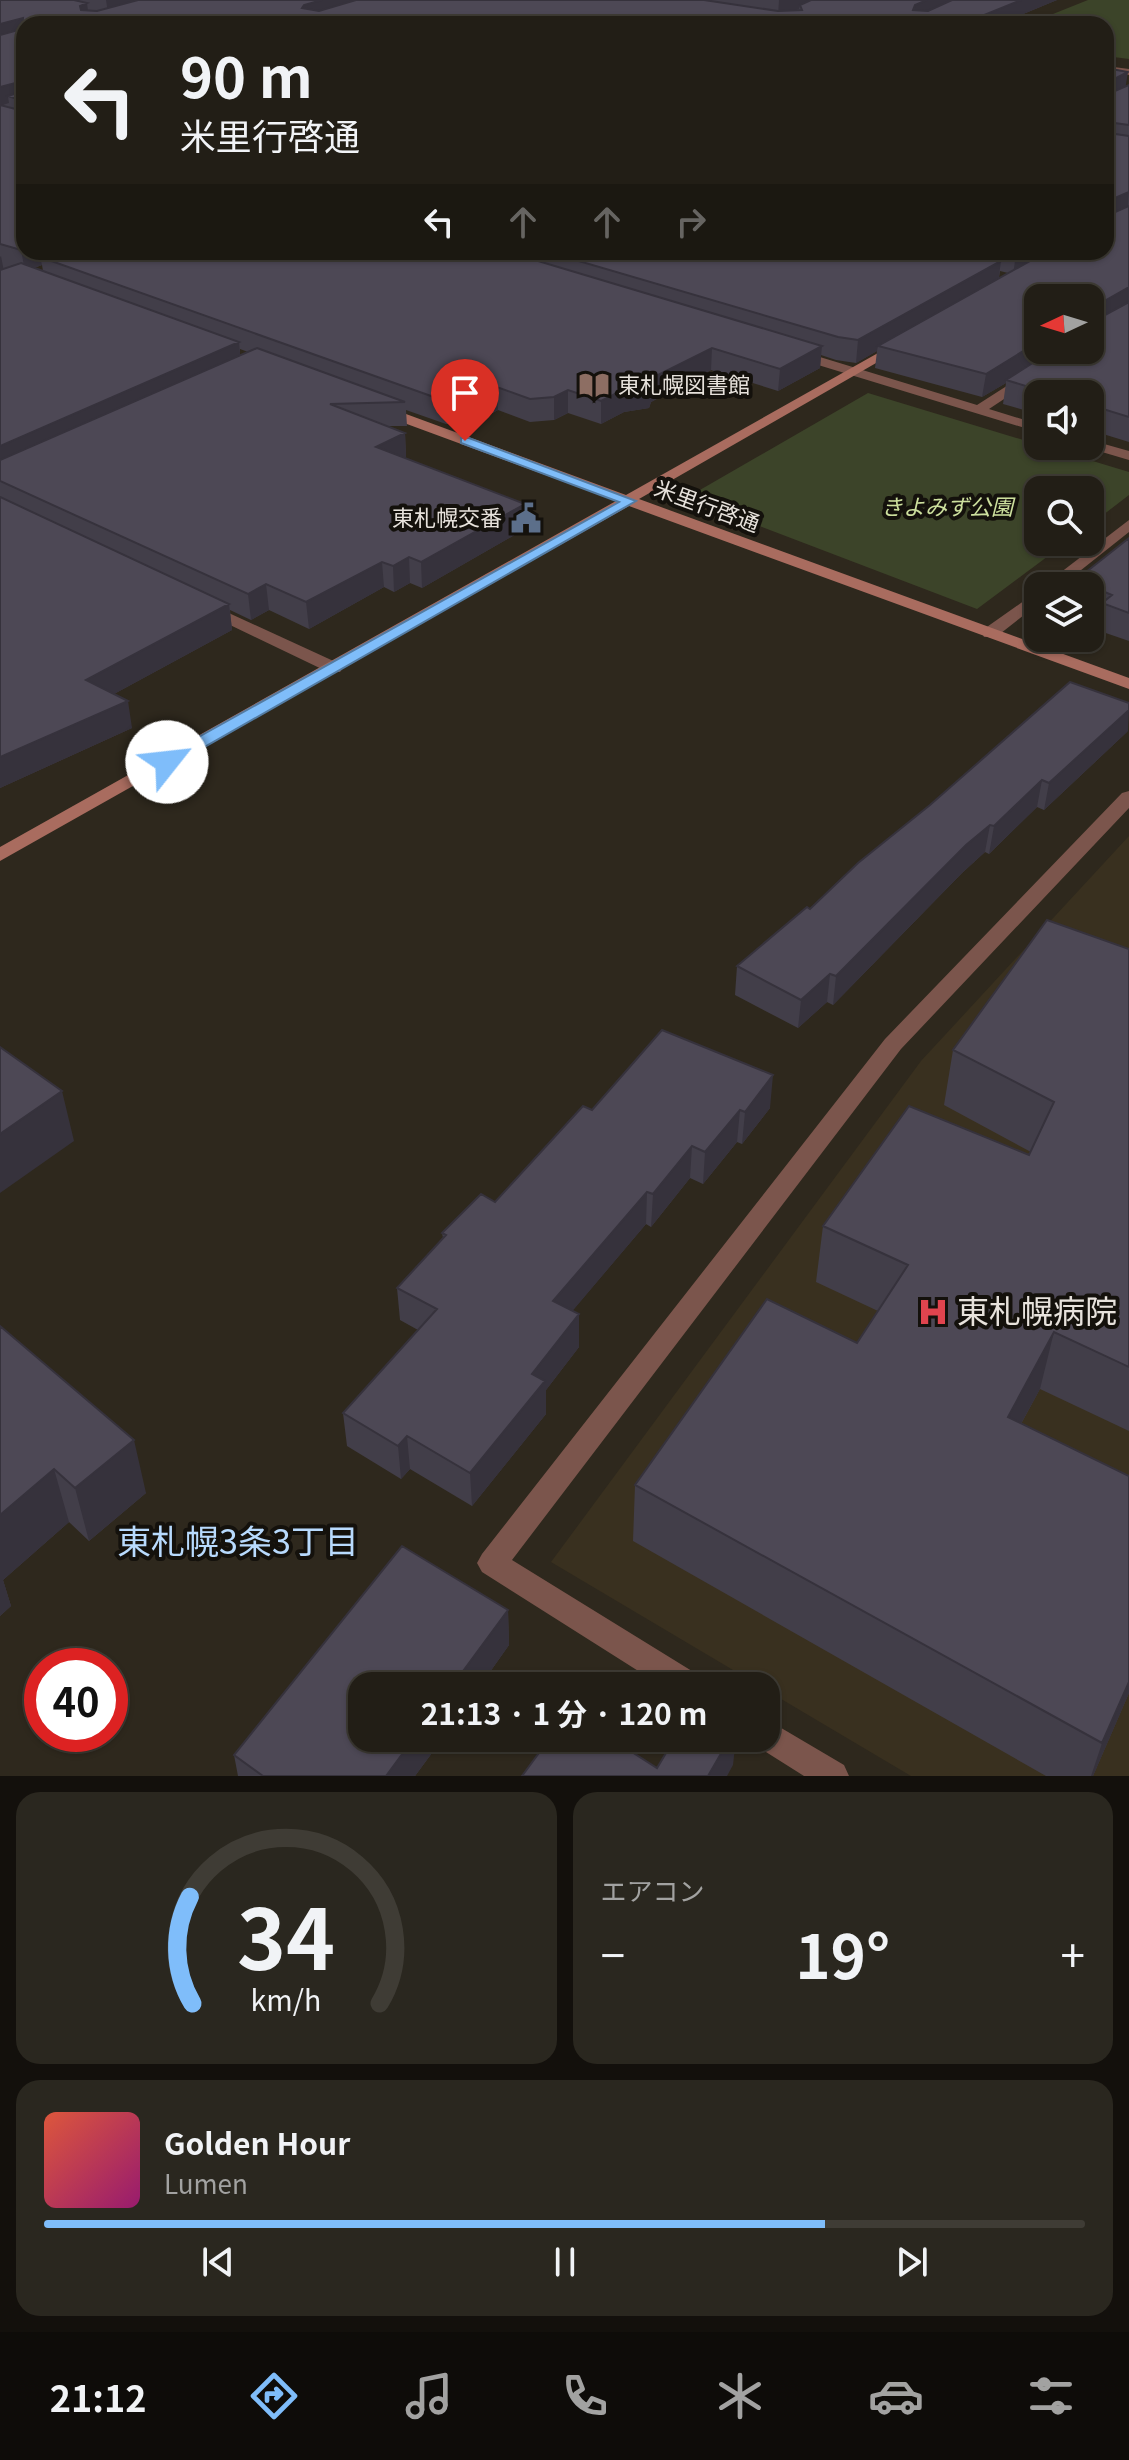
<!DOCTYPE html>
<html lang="ja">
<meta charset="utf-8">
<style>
:root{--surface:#221e16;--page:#2a271f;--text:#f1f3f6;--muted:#a2a2a1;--line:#3f3c35;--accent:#7fbdfa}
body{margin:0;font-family:Georgia,"Noto Sans JP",serif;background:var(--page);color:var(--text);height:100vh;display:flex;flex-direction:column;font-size:30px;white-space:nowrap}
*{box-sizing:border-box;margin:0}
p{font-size:26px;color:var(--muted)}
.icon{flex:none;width:44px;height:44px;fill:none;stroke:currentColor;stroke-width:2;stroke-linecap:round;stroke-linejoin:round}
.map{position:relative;height:1776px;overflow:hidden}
.panel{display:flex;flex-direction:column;gap:16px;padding:16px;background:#13100c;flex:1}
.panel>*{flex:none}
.top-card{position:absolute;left:16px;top:16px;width:1098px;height:244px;border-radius:24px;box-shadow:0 2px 6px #0004,0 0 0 2px var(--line);background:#221e16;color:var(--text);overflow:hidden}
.needle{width:52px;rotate:266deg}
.fabs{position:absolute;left:1024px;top:284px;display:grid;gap:16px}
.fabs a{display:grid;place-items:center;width:80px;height:80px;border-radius:16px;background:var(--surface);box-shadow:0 2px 6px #0004,0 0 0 2px var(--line);font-size:40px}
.speed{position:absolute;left:24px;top:1648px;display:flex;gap:16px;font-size:40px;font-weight:700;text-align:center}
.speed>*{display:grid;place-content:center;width:104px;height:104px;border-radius:50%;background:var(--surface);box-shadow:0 2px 6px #0004,0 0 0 2px var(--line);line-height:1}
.speed .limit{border:12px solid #d22;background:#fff;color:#111}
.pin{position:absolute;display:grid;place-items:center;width:68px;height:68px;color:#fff;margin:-82px -34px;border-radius:50% 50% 50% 0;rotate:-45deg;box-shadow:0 0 8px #0007}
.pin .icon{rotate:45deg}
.me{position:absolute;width:88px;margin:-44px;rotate:61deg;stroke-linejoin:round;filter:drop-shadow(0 0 6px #0008)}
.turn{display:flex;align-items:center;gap:28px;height:168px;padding:0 32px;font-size:36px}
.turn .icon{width:104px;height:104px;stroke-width:2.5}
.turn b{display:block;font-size:56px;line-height:68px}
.lanes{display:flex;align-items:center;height:76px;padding:0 32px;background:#0003;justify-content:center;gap:40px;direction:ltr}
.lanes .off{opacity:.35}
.big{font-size:60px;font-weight:700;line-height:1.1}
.panel .tile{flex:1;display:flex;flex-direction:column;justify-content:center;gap:12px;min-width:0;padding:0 28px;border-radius:24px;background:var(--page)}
.panel .dial{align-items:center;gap:0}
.dial svg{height:208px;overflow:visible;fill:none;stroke:var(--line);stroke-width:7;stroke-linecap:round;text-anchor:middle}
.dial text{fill:var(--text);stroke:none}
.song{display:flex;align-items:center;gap:24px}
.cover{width:96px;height:96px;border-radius:12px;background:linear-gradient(135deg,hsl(10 70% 55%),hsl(320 70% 35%))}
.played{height:8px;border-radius:4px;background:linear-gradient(90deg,var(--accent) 75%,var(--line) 75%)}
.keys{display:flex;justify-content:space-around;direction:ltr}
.heat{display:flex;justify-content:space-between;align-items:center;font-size:44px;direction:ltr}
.panel .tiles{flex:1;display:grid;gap:16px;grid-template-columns:1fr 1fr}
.tile:last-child{grid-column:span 2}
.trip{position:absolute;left:348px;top:1672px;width:432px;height:80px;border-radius:24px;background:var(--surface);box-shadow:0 2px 6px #0004,0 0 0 2px var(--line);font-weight:700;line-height:80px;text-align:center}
.dock{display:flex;height:128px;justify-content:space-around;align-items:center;background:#0e0c09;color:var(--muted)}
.dock .icon{width:56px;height:56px}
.dock .current{color:var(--accent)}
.dock b{font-size:36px;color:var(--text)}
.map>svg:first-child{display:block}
</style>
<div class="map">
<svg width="1129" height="1776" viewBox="0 0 1129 1776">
<rect width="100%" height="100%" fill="#2e281d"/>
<path fill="#39301f" d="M1129,836V1776H911L766,1690V1686H760L551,1562L921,1061Z"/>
<path fill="#3c4429" d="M1088,0H1129V59L1106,56V24H1028Z
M868,393L1129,472V495L1090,525V490H1038V542H1067L977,609L686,498Z"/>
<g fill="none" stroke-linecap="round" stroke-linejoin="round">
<path fill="#7b554c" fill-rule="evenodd" d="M1106,66L1129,69V75L1106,72Z
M797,350L977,405L1063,350H1078L989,409L1038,424V432L792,357V351Z
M1090,440L1129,451V460L1085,447L1090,446Z
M1129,520V532L1061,586H1043Z
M1038,591V604L996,637H984L982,633L984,629Z
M207,603L340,664L343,668L340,672H328L201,611V605Z
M1129,791V808L901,1049L512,1560L700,1676L704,1686H662L482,1572L477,1563L482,1554L885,1039L1122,793Z
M766,1719L844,1765L849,1776H804L755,1745L752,1738H766Z"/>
<path fill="#a96c5f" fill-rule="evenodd" d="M894,344L904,347L639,499L1129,678V689L629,506L0,861V847L616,501L377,413V407H387L626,495Z"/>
</g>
<path fill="#423e49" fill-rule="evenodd" d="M0,0H1057L999,24H24V252H1106V68L1126,86L1129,85V442L1090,430V394H1038V414L1003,404L1006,383L982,397L875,368L877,351L856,363L836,360L821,355L820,368L778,391L711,370L651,402L649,408L624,412L601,424L568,413L554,420L530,422L498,410L472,424H446L406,410L407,426H387L405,433L406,457L404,458L525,529L422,588L410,583L394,592L384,587L309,629L269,610L251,620L230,610L232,630L114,694L132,728L0,788ZM42,265L43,271L34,268ZM1000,271L1008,273L999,278ZM1090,298V350H1038ZM240,349L248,352L240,356Z
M1129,538V641L1097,630L1099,618L1090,614V586H1075L1076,580Z
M1128,731L1044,810L1037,807L989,854L985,852L962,873L833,1005L827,1002L798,1028L735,995L737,966L810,909Z
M1129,949V1431L1040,1389L1021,1424L1129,1693L1093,1776H1046L633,1541L635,1485L857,1343L878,1311L816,1282L823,1226L1029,1155L1031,1152L944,1105L953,1050Z
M770,1108L742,1144L737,1142L703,1184L690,1178L651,1227L646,1224L572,1311L579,1314V1347L546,1390V1414L472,1506L410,1469L401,1479L347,1446L343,1413L418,1330L400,1320L397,1288L443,1238L442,1233L495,1202L592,1110Z
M0,1326L146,1493L89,1541L69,1522L3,1580L11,1606L0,1616Z
M402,1546L508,1610L509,1645L480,1686H362V1738H443L415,1776H238L234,1755Z"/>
<path fill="#36323c" d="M106,0H167L108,13Z
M322,0H377L305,21L302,8L304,5Z
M779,0H826L800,5L799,9L778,16Z
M927,0H963L912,24L915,5Z
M1021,0H1057L999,24H962Z
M87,3L89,19L82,22L80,6Z
M23,18L24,35L0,41V24Z
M1128,72L1125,90L1106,99L1108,82Z
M23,81L24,88L20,100L8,96L9,103L0,106V87Z
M1129,192L1128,210L1106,221L1108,201Z
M24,249V252H81L40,257L42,265L25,271L21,250Z
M1019,252H1053L1013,275L1016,254Z
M1,256L5,277L0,279V257Z
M1001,261L998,283L878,346L877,351L856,363L858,340Z
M1129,287V306L1090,329L1092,308Z
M239,342L241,364L0,472V446Z
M1038,342V350H1057L1006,380V383L982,397L986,374Z
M822,346L820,368L778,391L780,369Z
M712,348L711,370L651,402L649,408L624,412L601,424V401Z
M497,387L498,410L472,424L471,400Z
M568,390V413L554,420V397Z
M405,433L406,457L378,471L376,447Z
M525,504V529L422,588L421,562Z
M409,557L410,583L394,592L393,566Z
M382,562L384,587L309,629L306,602Z
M266,584L269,610L251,620L248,594Z
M229,604L232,630L90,707L86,680Z
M128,701L132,728L0,788V757Z
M1129,710L1128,731L1044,810L1049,783Z
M1042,780L1037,807L989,854L994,826Z
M990,825L985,852L962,873L833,1005L836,976L966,845Z
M830,974L827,1002L798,1028L801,1000Z
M773,1075L770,1108L742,1144L745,1112Z
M62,1091L74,1141L0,1193V1134Z
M740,1110L737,1142L703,1184L705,1152Z
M692,1146L690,1178L651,1227L653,1194Z
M647,1192L646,1224L553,1334V1301Z
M579,1314V1347L546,1390V1414L472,1506L470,1473L532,1374Z
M1054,1332L1040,1389L994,1473L1008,1417Z
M407,1436L410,1469L401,1479L398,1446Z
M134,1440L146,1493L89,1541L75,1488Z
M54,1469L69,1522L3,1580L11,1606L0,1616V1515Z
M508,1610L509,1645L480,1686H452Z
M1129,1682V1693L1093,1776H1091L1102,1743Z
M414,1738H443L415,1776H386Z
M730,1738H736L733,1765L727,1776H708Z"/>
<path fill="#4d4855" stroke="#36323c" stroke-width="2" d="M0,0H74L87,3L80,6L81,10L97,11L138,0H322L304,5L302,8L319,11L356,0H704L778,11L802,10L800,5L811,0H927L915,5L913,10L928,11L952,0H1021L962,24H24V249L21,250L0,244V105L23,111V101L8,96L23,91V81L0,87V35L22,29L23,18L0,24Z
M1106,68L1128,72L1108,82V94L1129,85V125L1107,122L1109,133L1129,136V192L1108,201L1107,212L1111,214L1129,206V287L1092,308V322L1129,302V417L1090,405V394H1052L1006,380L1053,350H1090V298H1038V342L986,374L878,346L1046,252H1106Z
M54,252H508L822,346L780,369L712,348L652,378L650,385L625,389L601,401L568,390L554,397L530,399L497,387L471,400L445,401L40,257Z
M548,252H967L1001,261L858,340L838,337Z
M21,263L239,342L0,446V270Z
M257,348L405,402L330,404L405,433L376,447L525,504L421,562L409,557L393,566L382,562L306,602L266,584L248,594L0,481V460Z
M0,497L229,604L86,680L128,701L0,757Z
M1129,538V613L1102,603L1112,595L1076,580Z
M1070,682L1129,703V710L1049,783L1042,780L994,826L990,825L966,845L836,976L830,974L801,1000L737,966L807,907L810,909L858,863L930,805Z
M1047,920L1129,949V1367L1054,1332L1008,1417L1129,1476V1682L1102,1743L635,1485L767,1299L857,1343L908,1265L823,1226L909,1106L1029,1155L1054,1102L953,1050Z
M662,1030L773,1075L745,1112L740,1110L705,1152L692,1146L653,1194L647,1192L553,1301L579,1314L532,1374L545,1381L470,1473L407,1436L398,1446L343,1413L437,1309L397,1288L446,1235L442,1233L481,1194L495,1202L583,1106L592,1110Z
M0,1047L62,1091L0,1134Z
M0,1326L134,1440L75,1488L54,1469L0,1515Z
M402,1546L508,1610L452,1686H362V1738H414L386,1776H263L234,1755Z
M550,1738H610L657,1768L675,1738H730L708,1776H522Z"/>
<path fill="#7fbdfa" stroke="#537ba2" stroke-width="2" d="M461,438H469L636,501L173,765H161L158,762L161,758L619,502L461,443Z"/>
<defs>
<g id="library-bare" transform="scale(2.4)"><path d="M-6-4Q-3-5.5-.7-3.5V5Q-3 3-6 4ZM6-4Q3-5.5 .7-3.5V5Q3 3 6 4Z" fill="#8d6e63" stroke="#14110c" stroke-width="2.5" paint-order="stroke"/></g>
<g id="civic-bare" transform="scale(2.4)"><path d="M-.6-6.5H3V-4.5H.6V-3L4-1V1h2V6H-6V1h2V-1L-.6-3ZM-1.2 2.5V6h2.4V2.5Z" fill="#5c6f8a" stroke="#14110c" stroke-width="2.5" paint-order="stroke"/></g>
<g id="hospital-bare" transform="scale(2.4)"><path d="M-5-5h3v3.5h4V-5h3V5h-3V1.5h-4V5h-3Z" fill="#e0444e" stroke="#14110c" stroke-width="2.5" paint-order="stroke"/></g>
</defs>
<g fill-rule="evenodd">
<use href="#library-bare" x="594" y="385"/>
<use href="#civic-bare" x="526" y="518"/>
<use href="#hospital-bare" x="933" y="1312"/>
</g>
<g text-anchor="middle" stroke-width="8" stroke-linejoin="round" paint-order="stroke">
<g font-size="22" fill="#e7e2dc" stroke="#14110c" text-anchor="start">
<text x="618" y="393">東札幌図書館</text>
<text x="502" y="526" text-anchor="end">東札幌交番</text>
</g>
<g font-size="22" fill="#e7e2dc" stroke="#14110c">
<text transform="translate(707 506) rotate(20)" y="8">米里行啓通</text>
</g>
<g font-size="22" font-style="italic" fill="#cde09e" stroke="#14110c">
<text x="947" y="515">きよみず公園</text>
</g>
<g font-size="32" fill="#e7e2dc" stroke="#14110c" text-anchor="start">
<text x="957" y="1323">東札幌病院</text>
</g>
<g font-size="34" fill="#b8dafd" stroke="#14110c">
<text x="238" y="1554">東札幌3条3丁目</text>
</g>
</g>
</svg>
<div class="fabs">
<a><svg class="needle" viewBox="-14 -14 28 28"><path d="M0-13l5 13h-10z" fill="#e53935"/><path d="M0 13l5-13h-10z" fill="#a2a2a1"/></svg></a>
<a><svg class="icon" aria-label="sound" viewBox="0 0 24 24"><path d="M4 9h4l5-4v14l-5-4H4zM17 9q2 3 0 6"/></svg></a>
<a><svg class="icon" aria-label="search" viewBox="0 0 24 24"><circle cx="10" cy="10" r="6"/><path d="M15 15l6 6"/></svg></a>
<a><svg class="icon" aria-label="layers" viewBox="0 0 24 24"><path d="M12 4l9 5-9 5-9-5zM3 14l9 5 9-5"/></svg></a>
</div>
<div class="speed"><div class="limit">40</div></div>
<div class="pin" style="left:465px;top:441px;background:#d93025"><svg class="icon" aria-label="arrive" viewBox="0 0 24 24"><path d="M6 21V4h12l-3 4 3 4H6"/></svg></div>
<svg class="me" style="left:167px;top:762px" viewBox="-20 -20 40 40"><circle r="19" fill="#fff"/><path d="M0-13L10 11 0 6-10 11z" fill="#7fbdfa"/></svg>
<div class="trip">21:13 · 1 分 · 120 m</div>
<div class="top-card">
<div class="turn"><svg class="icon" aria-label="left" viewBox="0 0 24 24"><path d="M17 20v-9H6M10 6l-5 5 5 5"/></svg><div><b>90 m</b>米里行啓通</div></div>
<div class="lanes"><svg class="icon" aria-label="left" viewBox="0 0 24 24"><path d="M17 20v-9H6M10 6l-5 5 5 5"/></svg><svg class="icon off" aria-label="ahead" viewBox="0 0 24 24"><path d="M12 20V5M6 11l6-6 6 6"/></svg><svg class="icon off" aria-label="ahead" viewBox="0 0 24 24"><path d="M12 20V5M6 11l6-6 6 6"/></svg><svg class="icon off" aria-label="right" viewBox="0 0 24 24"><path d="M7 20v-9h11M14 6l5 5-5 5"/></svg></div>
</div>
</div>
<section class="panel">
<div class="tiles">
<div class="tile dial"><svg viewBox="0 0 100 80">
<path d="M14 69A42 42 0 1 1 86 69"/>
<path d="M14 69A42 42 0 0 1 13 28" stroke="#7fbdfa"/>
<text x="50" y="56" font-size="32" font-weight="700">34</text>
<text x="50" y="72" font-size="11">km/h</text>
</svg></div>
<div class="tile"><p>エアコン</p>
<div class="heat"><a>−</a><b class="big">19°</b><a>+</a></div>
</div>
<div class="tile">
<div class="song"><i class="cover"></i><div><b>Golden Hour</b><p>Lumen</p></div></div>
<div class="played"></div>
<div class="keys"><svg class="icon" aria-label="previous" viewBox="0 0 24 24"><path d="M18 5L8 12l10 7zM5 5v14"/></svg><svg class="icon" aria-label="pause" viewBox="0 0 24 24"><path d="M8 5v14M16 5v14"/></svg><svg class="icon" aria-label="next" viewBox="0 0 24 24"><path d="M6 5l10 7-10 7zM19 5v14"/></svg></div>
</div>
</div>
</section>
<nav class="dock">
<b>21:12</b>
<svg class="icon current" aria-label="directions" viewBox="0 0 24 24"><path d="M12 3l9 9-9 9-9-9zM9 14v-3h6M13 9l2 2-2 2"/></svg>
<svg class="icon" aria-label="music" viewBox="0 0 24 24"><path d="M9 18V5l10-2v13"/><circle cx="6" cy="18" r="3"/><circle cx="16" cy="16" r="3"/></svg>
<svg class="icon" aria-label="phone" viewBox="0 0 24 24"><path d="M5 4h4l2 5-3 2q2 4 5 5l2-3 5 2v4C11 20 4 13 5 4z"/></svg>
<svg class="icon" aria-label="climate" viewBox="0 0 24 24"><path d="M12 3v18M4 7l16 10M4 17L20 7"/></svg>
<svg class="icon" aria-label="car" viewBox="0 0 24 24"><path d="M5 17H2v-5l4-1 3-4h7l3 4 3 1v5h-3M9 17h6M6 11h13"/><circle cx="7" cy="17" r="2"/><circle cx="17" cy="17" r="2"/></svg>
<svg class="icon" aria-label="filters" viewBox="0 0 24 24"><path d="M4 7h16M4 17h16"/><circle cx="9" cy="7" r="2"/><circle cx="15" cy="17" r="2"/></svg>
</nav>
